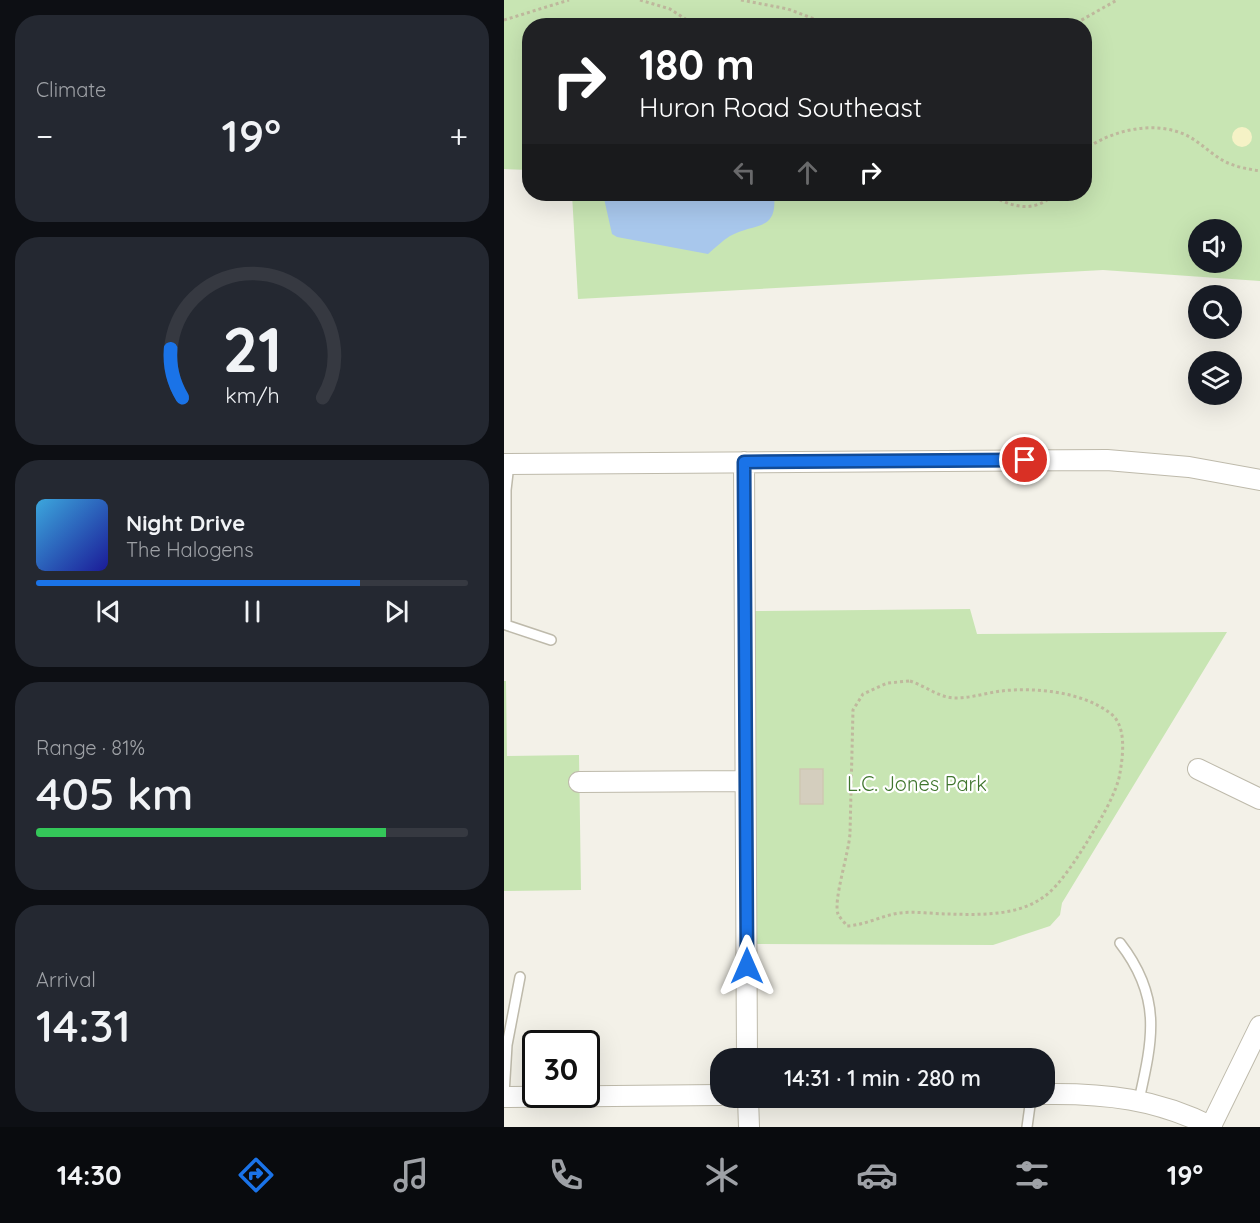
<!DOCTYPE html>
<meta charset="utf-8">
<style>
:root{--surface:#171b24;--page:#242831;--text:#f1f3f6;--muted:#9ea1a6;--line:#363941;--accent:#1a73e8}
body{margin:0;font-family:Quicksand,sans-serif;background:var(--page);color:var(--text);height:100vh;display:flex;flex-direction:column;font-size:22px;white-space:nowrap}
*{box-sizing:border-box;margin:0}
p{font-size:20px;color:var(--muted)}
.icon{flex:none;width:33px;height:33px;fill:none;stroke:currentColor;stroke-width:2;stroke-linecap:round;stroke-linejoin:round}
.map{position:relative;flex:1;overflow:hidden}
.details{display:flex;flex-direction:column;gap:15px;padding:15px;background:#0d0f14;width:504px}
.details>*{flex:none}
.banner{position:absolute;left:18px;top:18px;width:570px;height:183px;border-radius:24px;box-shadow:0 6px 24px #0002;background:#202124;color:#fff;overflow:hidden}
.buttons{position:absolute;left:684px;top:219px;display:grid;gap:12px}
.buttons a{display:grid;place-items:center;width:54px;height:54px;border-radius:50%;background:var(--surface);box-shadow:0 6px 24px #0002;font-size:30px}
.speed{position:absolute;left:18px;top:1030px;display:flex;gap:12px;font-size:30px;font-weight:700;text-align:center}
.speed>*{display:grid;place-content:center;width:78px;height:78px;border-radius:50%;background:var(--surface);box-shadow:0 6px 24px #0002;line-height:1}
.speed .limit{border:3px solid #111;border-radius:9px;background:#fff;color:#111}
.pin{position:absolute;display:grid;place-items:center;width:51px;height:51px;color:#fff;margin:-26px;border:3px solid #fff;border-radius:50%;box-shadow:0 2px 6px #0007}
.me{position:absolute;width:66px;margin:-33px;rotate:0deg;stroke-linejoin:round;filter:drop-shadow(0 0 4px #0008)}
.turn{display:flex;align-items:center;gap:21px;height:126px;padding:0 18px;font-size:27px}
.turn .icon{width:78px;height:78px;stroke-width:2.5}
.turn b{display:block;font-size:42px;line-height:51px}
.lanes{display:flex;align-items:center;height:57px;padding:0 18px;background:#0003;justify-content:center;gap:30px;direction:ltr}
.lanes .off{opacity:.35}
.big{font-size:45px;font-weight:600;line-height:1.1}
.details .card{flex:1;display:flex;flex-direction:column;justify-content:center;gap:9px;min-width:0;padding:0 21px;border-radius:24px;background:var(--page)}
.details .dial{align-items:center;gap:0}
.dial svg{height:156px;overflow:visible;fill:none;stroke:var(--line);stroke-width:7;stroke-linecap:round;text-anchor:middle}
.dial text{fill:var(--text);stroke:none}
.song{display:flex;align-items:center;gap:18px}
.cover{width:72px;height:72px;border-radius:9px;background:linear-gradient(135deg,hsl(200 70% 55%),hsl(240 70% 35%))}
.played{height:6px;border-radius:3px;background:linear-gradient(90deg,var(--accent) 75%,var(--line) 75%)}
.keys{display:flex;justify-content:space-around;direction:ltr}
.heat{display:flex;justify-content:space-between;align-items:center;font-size:33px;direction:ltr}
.charge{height:9px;border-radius:4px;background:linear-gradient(90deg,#34c759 81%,var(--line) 0)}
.trip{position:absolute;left:206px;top:1048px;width:345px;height:60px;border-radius:24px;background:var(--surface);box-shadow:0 6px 24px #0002;font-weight:600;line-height:60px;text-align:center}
.tab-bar{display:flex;height:96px;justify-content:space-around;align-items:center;background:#090b0e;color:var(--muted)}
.tab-bar .icon{width:42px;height:42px}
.tab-bar .on{color:var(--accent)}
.tab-bar b{font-size:27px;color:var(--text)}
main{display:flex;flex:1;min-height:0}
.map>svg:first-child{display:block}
</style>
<main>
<section class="details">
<div class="card"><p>Climate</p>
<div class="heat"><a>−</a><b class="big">19°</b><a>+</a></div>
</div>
<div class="card dial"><svg viewBox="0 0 100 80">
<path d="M14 69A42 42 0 1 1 86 69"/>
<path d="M14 69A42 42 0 0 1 8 44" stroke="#1a73e8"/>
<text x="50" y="56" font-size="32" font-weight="700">21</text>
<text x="50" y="72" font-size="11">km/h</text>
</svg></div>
<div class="card">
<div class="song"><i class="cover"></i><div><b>Night Drive</b><p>The Halogens</p></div></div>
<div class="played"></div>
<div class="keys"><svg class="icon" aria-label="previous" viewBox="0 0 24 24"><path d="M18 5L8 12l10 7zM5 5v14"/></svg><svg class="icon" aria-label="pause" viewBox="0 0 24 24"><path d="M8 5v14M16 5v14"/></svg><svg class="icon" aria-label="next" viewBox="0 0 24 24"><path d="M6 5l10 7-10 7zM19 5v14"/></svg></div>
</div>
<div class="card"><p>Range · 81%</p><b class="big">405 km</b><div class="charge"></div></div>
<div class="card"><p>Arrival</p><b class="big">14:31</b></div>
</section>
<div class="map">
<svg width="756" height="1127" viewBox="0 0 756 1127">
<rect width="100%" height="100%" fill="#f3f1e8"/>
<path fill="#c8e5b3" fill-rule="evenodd" d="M0,0H756V281L599,270L74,299L68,194H580V26H26L25,170L0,169ZM694,230H728V262H694Z
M466,609L473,634L723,632L558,903L556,915L546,926L489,945L253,944L250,611Z
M0,681H2L3,756L75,755L77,890L0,891Z"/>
<path fill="#f5f2c6" d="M728 137a10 10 0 1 1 20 0a10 10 0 1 1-20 0Z"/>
<path fill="#a8c7ec" d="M99,194H270C274,233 250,222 226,236C218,241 211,248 204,254L113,237L108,234Z"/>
<path fill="#d4cebe" stroke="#cec7b2" stroke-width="1.5" d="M296,769H319V804H296Z"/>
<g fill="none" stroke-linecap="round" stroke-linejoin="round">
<g stroke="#bebaab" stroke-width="12">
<path id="lane" d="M5,464L2,490V625L47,640
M616,943C658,997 649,1038 635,1100
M0,1095L3,1045L16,977
M523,1127L527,1098"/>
</g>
<g stroke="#bebaab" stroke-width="22">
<path id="street" d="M240,462L243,1059
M0,464L603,460L685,467L756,480
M694,769L756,799
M75,782L241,781
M540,1094C601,1093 653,1099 708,1127
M0,1097L216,1095
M244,1098L245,1127
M707,1126L756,1026"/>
</g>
<path stroke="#bfb89d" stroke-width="3" stroke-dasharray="3 3" stroke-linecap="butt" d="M136,0L166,9L192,26
M237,0L284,9L329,26
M0,20L65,0
M486,26L504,23L523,26
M567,26L613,0
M580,150C608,130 650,120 682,135C696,142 707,154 720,161C731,167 744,169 756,171
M485,194C507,207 530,214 550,194
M406,681C422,686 435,698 452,698C467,698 482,693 497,691C532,687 578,692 606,713C623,725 619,755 616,773C613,793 594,824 583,842C573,858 556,885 541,896C514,916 478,915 445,914C429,914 411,911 395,913C377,916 361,925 343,926C340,922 336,918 334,914C329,900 345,853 346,833L349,710L359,694L383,683Z"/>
<use href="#lane" stroke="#fff" stroke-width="9"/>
<use href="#street" stroke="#fff" stroke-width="20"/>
</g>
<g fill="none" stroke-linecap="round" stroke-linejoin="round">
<g stroke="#114b97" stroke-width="15">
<path id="route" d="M243,966L240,462L521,460"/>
</g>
<use href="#route" stroke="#1a73e8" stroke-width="10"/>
</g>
<g text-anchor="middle" stroke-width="4.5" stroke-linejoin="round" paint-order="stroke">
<g font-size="20" fill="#3f752d" stroke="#fff">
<text x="413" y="791">L.C. Jones Park</text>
</g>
</g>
</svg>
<div class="buttons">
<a><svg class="icon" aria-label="sound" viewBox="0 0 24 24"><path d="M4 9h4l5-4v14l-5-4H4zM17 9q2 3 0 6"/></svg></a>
<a><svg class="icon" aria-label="search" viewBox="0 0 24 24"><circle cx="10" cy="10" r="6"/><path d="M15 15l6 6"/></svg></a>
<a><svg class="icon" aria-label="layers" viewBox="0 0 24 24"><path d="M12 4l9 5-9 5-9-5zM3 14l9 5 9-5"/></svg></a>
</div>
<div class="speed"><div class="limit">30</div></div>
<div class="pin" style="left:521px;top:460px;background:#d93025"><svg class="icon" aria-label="arrive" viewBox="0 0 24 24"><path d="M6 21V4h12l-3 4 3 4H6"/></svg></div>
<svg class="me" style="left:243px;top:966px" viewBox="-20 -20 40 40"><path d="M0-17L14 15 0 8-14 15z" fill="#1a73e8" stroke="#fff" stroke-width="4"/></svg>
<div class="trip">14:31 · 1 min · 280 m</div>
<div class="banner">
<div class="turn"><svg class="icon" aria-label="right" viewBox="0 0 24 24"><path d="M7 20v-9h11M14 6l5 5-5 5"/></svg><div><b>180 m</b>Huron Road Southeast</div></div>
<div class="lanes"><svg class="icon off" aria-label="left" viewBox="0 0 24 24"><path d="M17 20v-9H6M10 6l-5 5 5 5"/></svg><svg class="icon off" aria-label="ahead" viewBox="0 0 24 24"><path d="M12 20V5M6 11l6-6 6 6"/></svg><svg class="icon" aria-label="right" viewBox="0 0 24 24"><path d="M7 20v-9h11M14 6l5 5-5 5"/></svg></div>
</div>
</div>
</main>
<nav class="tab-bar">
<b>14:30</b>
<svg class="icon on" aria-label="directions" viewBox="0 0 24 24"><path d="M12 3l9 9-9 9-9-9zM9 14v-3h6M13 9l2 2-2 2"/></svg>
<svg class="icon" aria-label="music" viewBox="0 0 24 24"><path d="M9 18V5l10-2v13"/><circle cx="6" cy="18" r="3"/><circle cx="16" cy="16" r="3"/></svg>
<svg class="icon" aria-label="phone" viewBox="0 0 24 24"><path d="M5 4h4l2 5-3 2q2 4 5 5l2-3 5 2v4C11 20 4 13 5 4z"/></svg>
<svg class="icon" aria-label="climate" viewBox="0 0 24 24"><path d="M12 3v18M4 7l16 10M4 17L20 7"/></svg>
<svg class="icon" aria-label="car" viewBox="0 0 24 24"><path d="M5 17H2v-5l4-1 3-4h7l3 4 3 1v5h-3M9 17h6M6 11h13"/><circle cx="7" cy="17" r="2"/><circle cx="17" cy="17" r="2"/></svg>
<svg class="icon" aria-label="filters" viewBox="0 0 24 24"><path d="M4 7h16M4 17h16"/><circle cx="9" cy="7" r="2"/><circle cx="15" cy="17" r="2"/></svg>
<b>19°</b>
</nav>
